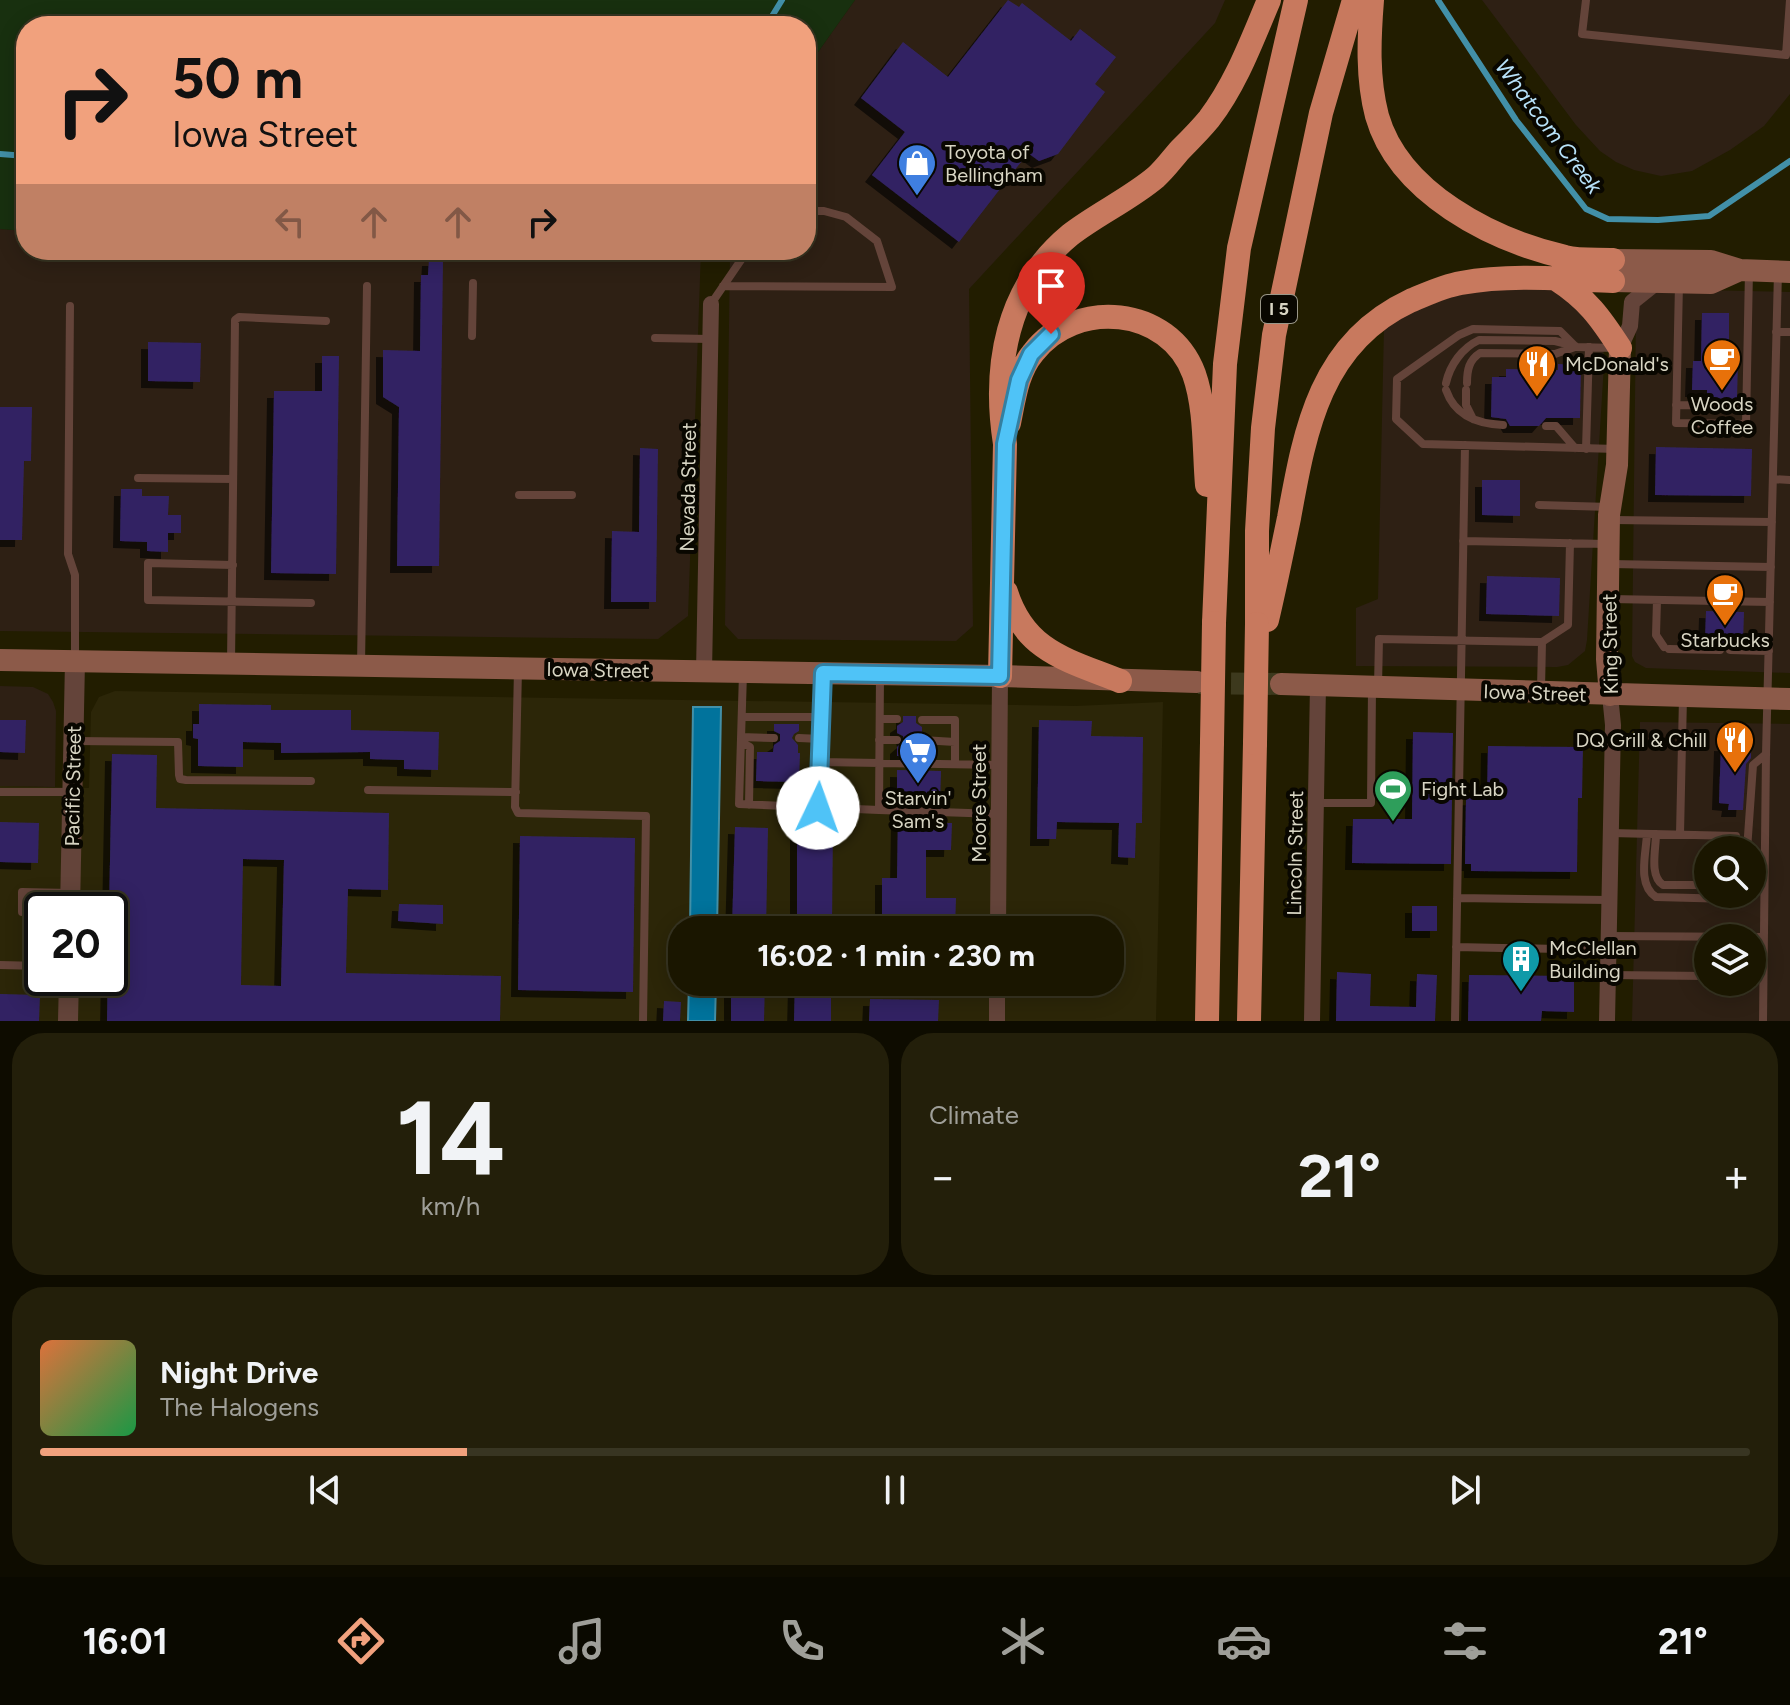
<!DOCTYPE html>
<meta charset="utf-8">
<style>
:root{--surface:#1a1600;--page:#231f0a;--text:#f1f3f6;--muted:#9f9f99;--line:#383522;--accent:#f1a17d}
body{margin:0;font-family:Figtree,sans-serif;background:var(--page);color:var(--text);height:100vh;display:flex;flex-direction:column;font-size:30px;white-space:nowrap}
*{box-sizing:border-box;margin:0}
p{font-size:26px;color:var(--muted)}
.icon{flex:none;width:44px;height:44px;fill:none;stroke:currentColor;stroke-width:2;stroke-linecap:round;stroke-linejoin:round}
.map{position:relative;height:1021px;overflow:hidden}
.sheet{display:flex;flex-direction:column;gap:12px;padding:12px;background:#0e0c00;flex:1}
.sheet>*{flex:none}
.guide{position:absolute;left:16px;top:16px;width:800px;height:244px;border-radius:32px;box-shadow:0 4px 20px #0003,0 0 0 2px var(--line);background:#f1a17d;color:#111;overflow:hidden}
.controls{position:absolute;left:1694px;top:836px;display:grid;gap:16px}
.controls a{display:grid;place-items:center;width:72px;height:72px;border-radius:50%;background:var(--surface);box-shadow:0 4px 20px #0003,0 0 0 2px var(--line);font-size:40px}
.speed{position:absolute;left:24px;top:892px;display:flex;gap:16px;font-size:40px;font-weight:700;text-align:center}
.speed>*{display:grid;place-content:center;width:104px;height:104px;border-radius:50%;background:var(--surface);box-shadow:0 4px 20px #0003,0 0 0 2px var(--line);line-height:1}
.speed .limit{border:4px solid #111;border-radius:12px;background:#fff;color:#111}
.pin{position:absolute;display:grid;place-items:center;width:68px;height:68px;color:#fff;margin:-82px -34px;border-radius:50% 50% 50% 0;rotate:-45deg;box-shadow:0 0 8px #0007}
.pin .icon{rotate:45deg}
.me{position:absolute;width:88px;margin:-44px;rotate:3deg;stroke-linejoin:round;filter:drop-shadow(0 0 6px #0008)}
.turn{display:flex;align-items:center;gap:28px;height:168px;padding:0 24px;font-size:36px}
.turn .icon{width:104px;height:104px;stroke-width:2.5}
.turn b{display:block;font-size:56px;line-height:68px}
.lanes{display:flex;align-items:center;height:76px;padding:0 24px;background:#0003;justify-content:center;gap:40px;direction:ltr}
.lanes .off{opacity:.35}
.big{font-size:60px;font-weight:700;line-height:1.1}
.sheet .tile{flex:1;display:flex;flex-direction:column;justify-content:center;gap:12px;min-width:0;padding:0 28px;border-radius:32px;background:var(--page)}
.sheet .dial{align-items:center;gap:0}
.dial b{font-size:104px;line-height:1}
.song{display:flex;align-items:center;gap:24px}
.cover{width:96px;height:96px;border-radius:12px;background:linear-gradient(135deg,hsl(20 70% 55%),hsl(140 70% 35%))}
.played{height:8px;border-radius:4px;background:linear-gradient(90deg,var(--accent) 25%,var(--line) 25%)}
.keys{display:flex;justify-content:space-around;direction:ltr}
.heat{display:flex;justify-content:space-between;align-items:center;font-size:44px;direction:ltr}
.sheet .tiles{flex:1;display:grid;gap:12px;grid-template-columns:1fr 1fr}
.tile:last-child{grid-column:span 2}
.trip{position:absolute;left:668px;top:916px;width:456px;height:80px;border-radius:32px;background:var(--surface);box-shadow:0 4px 20px #0003,0 0 0 2px var(--line);font-weight:700;line-height:80px;text-align:center}
.dock{display:flex;height:128px;justify-content:space-around;align-items:center;background:#0a0900;color:var(--muted)}
.dock .icon{width:56px;height:56px}
.dock .on{color:var(--accent)}
.dock b{font-size:36px;color:var(--text)}
.map>svg:first-child{display:block}
</style>
<div class="map">
<svg width="1790" height="1021" viewBox="0 0 1790 1021">
<defs>
<filter id="shadow"><feDropShadow dx="-7" dy="7" stdDeviation="0" flood-color="#0009"/></filter>
</defs>
<rect width="100%" height="100%" fill="#221d00"/>
<path fill="#2e2014" fill-rule="evenodd" d="M855,0H1225L1215,23L969,289L973,626L956,641L738,639L725,625L730,250H806V69Z
M1482,0H1790V94L1764,126L1730,150L1692,171L1661,176L1634,170L1616,162L1600,151L1576,125Z
M0,229L26,231V250H701L688,616L658,639L0,631Z
M1545,287L1565,292L1603,339L1604,364L1587,640L1585,651L1568,665L1557,667L1356,666V608L1378,599L1384,328L1406,314L1464,292Z
M1658,289L1790,292V673L1646,668L1635,662L1632,656L1636,314L1637,305Z
M0,686L33,687L48,694L53,702L56,711L55,787L0,786Z
M1640,722L1790,724V1021H1632ZM1708,850H1752V894H1708ZM1708,938H1752V982H1708Z"/>
<path fill="#2c2608" fill-rule="evenodd" d="M115,691L1076,706L1163,702L1156,1021H0V786L89,788L91,712L99,697ZM42,910H110V978H42ZM682,930H1110V982H682Z"/>
<path fill="#18300f" d="M0,0H855L806,69V26H26V231L0,229Z
M383,250H659V256Z"/>
<path fill="#01739c" stroke="#4290a8" stroke-width="2" d="M693,707H721L717,930H690Z
M689,982H716L715,1021H688Z"/>
<g fill="none" stroke-linecap="round" stroke-linejoin="round">
<path stroke="#4290a8" stroke-width="6" d="M1438,0L1516,120L1586,209L1608,219L1658,220L1709,216L1790,161
M766,26L782,0
M0,154L26,156"/>
</g>
<path fill="#322463" fill-rule="evenodd" filter="url(#shadow)" d="M1008,0L1019,7L1022,3L1071,41L1080,29L1116,57L1095,84L1105,92L1058,154L1039,161L1028,153L959,242L872,175L905,132L861,98L903,42L948,77Z
M429,259H443L439,566H397L399,407L383,397V350L420,351L421,275H428Z
M1702,313H1729V361H1738L1737,399L1707,398V390H1692L1693,361H1701Z
M148,342L201,343L200,382L148,381Z
M322,356H339L336,574L271,573L274,391H322Z
M1558,364L1581,365L1580,418H1546L1539,426H1510L1506,419L1491,417L1492,377H1506V369L1558,370Z
M0,407H32L31,461H24L22,540H0Z
M1656,447L1752,449L1751,496L1655,495Z
M640,448L658,449L656,602H611L612,531L639,532Z
M1482,480H1520V516L1482,515Z
M121,489H142V496H169L168,515H181V533H168V552L147,551V542L120,541Z
M1487,576L1560,578L1559,616L1486,614Z
M1706,611L1744,612L1743,643L1705,642Z
M199,704L271,705V710H351V730L439,732L438,770L404,769V760L370,759V752L281,753V743L243,742V767L198,766V739L193,738V724H199Z
M903,716H916V723L922,727V733L917,736L915,740L922,747L921,757L897,756V747L904,741L903,736L897,733V726L903,722Z
M0,720H26L25,753L0,752Z
M1039,720L1092,721L1091,736L1143,737L1142,823H1136L1135,858L1118,857L1119,823L1057,822L1056,839H1037Z
M774,724H799V731L794,734L792,738L798,745V753H800L799,782L756,781L757,752H773L774,745L780,741V734L774,731Z
M1413,732L1453,733L1451,864L1352,863L1353,819H1412Z
M1721,744L1751,745V758L1746,764L1743,810H1728L1729,804L1719,803Z
M1488,746L1583,747L1582,798H1578L1577,872L1471,871V864H1465L1466,798L1487,799Z
M112,754L157,755L156,808L389,813L388,890L348,889L346,973L501,976L500,1021H107ZM243,859L284,860L281,986L241,985Z
M897,770L941,771L940,805L897,803Z
M898,818L940,819V823H952L951,850H926V898H956L955,929L882,930V878H897Z
M0,822L39,823L38,863L0,862Z
M797,826H833L832,925L797,924Z
M735,827L768,828L766,930H732Z
M520,836L635,838L633,992L518,990Z
M399,904L443,905V924L398,921Z
M1412,906H1437V931H1412Z
M1337,972L1371,974L1370,1006L1416,1007L1417,974L1437,975L1435,1021H1336Z
M1469,975L1574,976V1012L1542,1011L1541,1021H1468Z
M731,982H765L764,1021H731Z
M795,982H831V1021H794Z
M0,994L40,995L39,1021H0Z
M870,999L939,1000L938,1021H869Z
M664,1001L681,1002L680,1021H663Z"/>
<g fill="none" stroke-linecap="round" stroke-linejoin="round">
<path stroke="#3d391d" stroke-width="22" stroke-dasharray="22 11" stroke-linecap="butt" d="M1198,683L1281,684"/>
<path stroke="#64443a" stroke-width="8" d="M1586,0L1582,34L1786,55L1790,0
M1679,284L1676,423L1746,424L1749,271
M723,286L892,287L877,241L846,217L824,211H806
M711,304L741,260L751,250
M70,306L68,554L75,575V661
M1776,332H1790
M472,336L473,283
M655,338L710,339
M1615,348L1576,347L1560,331L1473,329L1459,335L1397,379L1396,419L1423,444L1617,449
M1446,383C1450,365 1462,348 1479,340L1555,341L1575,346
M1467,383C1467,370 1469,360 1480,353L1555,354L1575,347
M1446,390C1455,416 1477,424 1503,425
M1466,390V405L1473,419
M1676,405L1746,406
M1546,426H1556L1575,448
M1586,449L1589,347
M138,478L233,479
M1773,479L1790,480
M519,495H572
M1539,505L1610,507
M1613,520L1772,522
M1463,541L1606,544
M1611,564L1771,567
M233,565L148,563V600L311,603
M1611,599L1770,602
M1657,600L1656,635L1664,647
M1669,649L1720,650
M1730,650L1769,651
M231,663L235,320L239,317L326,321
M361,665L367,286
M518,669L515,807L518,813L646,816L643,1021
M743,673L739,804L879,810
M880,675L879,810L998,814
M1378,686L1379,639L1542,642L1568,625L1570,543
M1541,689L1542,642
M742,717H822
M880,719H897
M922,720H955V764
M741,737L774,738
M799,738L821,739
M879,740H897
M922,740L955,742
M74,741L178,742L179,775L180,779L186,780L311,781
M741,742L750,747L749,805
M820,762L999,765
M368,790L516,792
M0,792H72
M1316,803H1371L1372,688
M818,808L823,676
M1611,833L1736,836V850
M1647,834C1646,854 1637,885 1656,897L1732,899L1738,894
M1656,834C1656,849 1649,876 1663,885H1708
M1680,834L1683,697
M1747,850L1753,765L1766,754
M1457,898L1609,900
M22,912V892L70,893
M1609,936L1764,937
M1456,947L1608,950
M0,965L42,966
M1608,975L1708,976
M1455,1021L1465,445
M1763,1021L1766,754L1778,272"/>
<path stroke="#64443a" stroke-width="16" d="M1620,348L1630,326L1632,302L1657,282
M704,672L711,304
M998,930L1000,676
M997,1021V982
M1312,1021L1318,685
M1607,1021L1613,725L1610,695"/>
<path stroke="#64443a" stroke-width="20" d="M70,910L75,661
M68,1021L69,978"/>
<path stroke="#8c5a49" stroke-width="22" d="M1613,260L1711,261L1740,270L1790,272
M1613,281L1711,283L1740,270
M0,660L1000,676L1197,682
M1281,684L1790,699
M1610,695L1607,659L1609,515L1617,465L1620,348"/>
<path stroke="#c8795e" stroke-width="24" d="M1372,0C1369,38 1367,78 1377,116C1399,193 1492,240 1565,257C1580,261 1598,259 1613,260
M1556,279C1587,299 1600,317 1620,348
M1009,423C1014,399 1017,372 1033,353C1075,298 1169,306 1194,374C1206,408 1204,450 1207,485
M1006,592C1025,652 1068,660 1120,681
M1267,620C1275,586 1282,552 1289,518C1305,430 1320,343 1410,301C1427,294 1443,286 1461,283C1511,274 1563,279 1613,281
M1214,623L1225,364L1239,248L1296,0
M1257,624V531L1263,428L1274,335L1321,113L1354,0
M1000,676L1005,444C993,367 1006,288 1070,235C1097,214 1130,199 1156,177C1165,169 1172,159 1180,150C1190,140 1200,130 1209,119C1236,84 1252,40 1269,0
M1207,1021L1212,742
M1249,1021L1255,743"/>
<path stroke="#c8795e" stroke-width="24" d="M1212,742L1214,623
M1255,743L1257,624"/>
</g>
<g fill="none" stroke-linecap="round" stroke-linejoin="round">
<g stroke="#337fa1" stroke-width="20">
<path id="route" d="M818,808L823,673L1000,676L1005,444L1019,380L1031,354L1051,334"/>
</g>
<use href="#route" stroke="#4fc3f7" stroke-width="14"/>
</g>
<defs>
<g id="shop-pin" transform="scale(2)"><path d="M0 17L-7.5 6A9.5 9.5 0 1 1 7.5 6Z" fill="#3f7fe0" stroke="#090700"/><path d="M-5-2.5h2.3a2.7 3.5 0 0 1 5.4 0H5L5.5 6h-11ZM-1.5-2.5h3a1.5 2.3 0 0 0-3 0Z" fill="#fff"/></g>
<g id="cafe-pin" transform="scale(2)"><path d="M0 17L-7.5 6A9.5 9.5 0 1 1 7.5 6Z" fill="#e8710a" stroke="#090700"/><path d="M-5.5-4.5H6V0H3Q3 3.5 0 3.5H-2.5Q-5.5 3.5-5.5 0ZM3-3.2v2h1.7v-2ZM-6 4.5H4V6H-6Z" fill="#fff"/></g>
<g id="restaurant-pin" transform="scale(2)"><path d="M0 17L-7.5 6A9.5 9.5 0 1 1 7.5 6Z" fill="#e8710a" stroke="#090700"/><path d="M-5-6h1v4h1v-4h1v4h1v-4h1v5L-1.5 .5V6h-2V.5L-5-1ZM5-6V6H3V1.5H1.5Q1.5-4 5-6Z" fill="#fff"/></g>
<g id="supermarket-pin" transform="scale(2)"><path d="M0 17L-7.5 6A9.5 9.5 0 1 1 7.5 6Z" fill="#3f7fe0" stroke="#090700"/><path d="M-6-5.5h2.5l.6 2H6L4.5 2H-2.5L-4.4-4H-6ZM-1.5 3.2a1.3 1.3 0 1 0 .1 0ZM3 3.2a1.3 1.3 0 1 0 .1 0Z" fill="#fff"/></g>
<g id="stadium-pin" transform="scale(2)"><path d="M0 17L-7.5 6A9.5 9.5 0 1 1 7.5 6Z" fill="#2e9e5b" stroke="#090700"/><path d="M0-5a6.5 5 0 1 0 0 10a6.5 5 0 1 0 0-10ZM-3.5-1.8h7v3.6h-7Z" fill="#fff"/></g>
<g id="building-pin" transform="scale(2)"><path d="M0 17L-7.5 6A9.5 9.5 0 1 1 7.5 6Z" fill="#0f9aa8" stroke="#090700"/><path d="M-4-6H4V6H1V3H-1V6H-4ZM-2.5-4.3h1.7v1.8h-1.7ZM.8-4.3h1.7v1.8H.8ZM-2.5-1h1.7V.8h-1.7ZM.8-1h1.7V.8H.8Z" fill="#fff"/></g>
</defs>
<g fill-rule="evenodd">
<use href="#shop-pin" x="917" y="163"/>
<use href="#cafe-pin" x="1722" y="358"/>
<use href="#restaurant-pin" x="1537" y="364"/>
<use href="#cafe-pin" x="1725" y="593"/>
<use href="#restaurant-pin" x="1735" y="740"/>
<use href="#supermarket-pin" x="918" y="751"/>
<use href="#stadium-pin" x="1393" y="789"/>
<use href="#building-pin" x="1521" y="959"/>
</g>
<g text-anchor="middle" stroke-width="8" stroke-linejoin="round" paint-order="stroke">
<rect fill="#090700" stroke="#9a9788" stroke-width="2" x="1261" y="295" width="36" height="28" rx="6"/>
<g font-size="18" font-weight="bold" fill="#d8d5c3">
<text x="1279" y="315">I 5</text>
</g>
<g font-size="20" fill="#d8d5c3" stroke="#090700" text-anchor="start">
<text x="945" y="159">Toyota of<tspan x="945" dy="23">Bellingham</tspan></text>
<text x="1565" y="371">McDonald's</text>
<text x="1722" y="411" text-anchor="middle">Woods<tspan x="1722" dy="23">Coffee</tspan></text>
<text x="1725" y="647" text-anchor="middle">Starbucks</text>
<text x="1707" y="747" text-anchor="end">DQ Grill &amp; Chill</text>
<text x="1421" y="796">Fight Lab</text>
<text x="918" y="805" text-anchor="middle">Starvin'<tspan x="918" dy="23">Sam's</tspan></text>
<text x="1549" y="955">McClellan<tspan x="1549" dy="23">Building</tspan></text>
</g>
<g font-size="20" fill="#d8d5c3" stroke="#090700">
<text transform="translate(688 487) rotate(-89)" y="7">Nevada Street</text>
<text transform="translate(1610 644) rotate(-91)" y="7">King Street</text>
<text transform="translate(598 670) rotate(1)" y="7">Iowa Street</text>
<text transform="translate(1535 693) rotate(2)" y="7">Iowa Street</text>
<text transform="translate(73 786) rotate(-89)" y="7">Pacific Street</text>
<text transform="translate(979 803) rotate(-90)" y="7">Moore Street</text>
<text transform="translate(1295 853) rotate(-89)" y="7">Lincoln Street</text>
</g>
<g font-size="22" font-style="italic" fill="#b8e2f9" stroke="#090700">
<text transform="translate(1549 126) rotate(53)" y="8">Whatcom Creek</text>
</g>
</g>
</svg>
<div class="controls">
<a><svg class="icon" aria-label="search" viewBox="0 0 24 24"><circle cx="10" cy="10" r="6"/><path d="M15 15l6 6"/></svg></a>
<a><svg class="icon" aria-label="layers" viewBox="0 0 24 24"><path d="M12 4l9 5-9 5-9-5zM3 14l9 5 9-5"/></svg></a>
</div>
<div class="speed"><div class="limit">20</div></div>
<div class="pin" style="left:1051px;top:334px;background:#d93025"><svg class="icon" aria-label="arrive" viewBox="0 0 24 24"><path d="M6 21V4h12l-3 4 3 4H6"/></svg></div>
<svg class="me" style="left:818px;top:808px" viewBox="-20 -20 40 40"><circle r="19" fill="#fff"/><path d="M0-13L10 11 0 6-10 11z" fill="#4fc3f7"/></svg>
<div class="trip">16:02 · 1 min · 230 m</div>
<div class="guide">
<div class="turn"><svg class="icon" aria-label="right" viewBox="0 0 24 24"><path d="M7 20v-9h11M14 6l5 5-5 5"/></svg><div><b>50 m</b>Iowa Street</div></div>
<div class="lanes"><svg class="icon off" aria-label="left" viewBox="0 0 24 24"><path d="M17 20v-9H6M10 6l-5 5 5 5"/></svg><svg class="icon off" aria-label="ahead" viewBox="0 0 24 24"><path d="M12 20V5M6 11l6-6 6 6"/></svg><svg class="icon off" aria-label="ahead" viewBox="0 0 24 24"><path d="M12 20V5M6 11l6-6 6 6"/></svg><svg class="icon" aria-label="right" viewBox="0 0 24 24"><path d="M7 20v-9h11M14 6l5 5-5 5"/></svg></div>
</div>
</div>
<section class="sheet">
<div class="tiles">
<div class="tile dial"><b>14</b><p>km/h</p></div>
<div class="tile"><p>Climate</p>
<div class="heat"><a>−</a><b class="big">21°</b><a>+</a></div>
</div>
<div class="tile">
<div class="song"><i class="cover"></i><div><b>Night Drive</b><p>The Halogens</p></div></div>
<div class="played"></div>
<div class="keys"><svg class="icon" aria-label="previous" viewBox="0 0 24 24"><path d="M18 5L8 12l10 7zM5 5v14"/></svg><svg class="icon" aria-label="pause" viewBox="0 0 24 24"><path d="M8 5v14M16 5v14"/></svg><svg class="icon" aria-label="next" viewBox="0 0 24 24"><path d="M6 5l10 7-10 7zM19 5v14"/></svg></div>
</div>
</div>
</section>
<nav class="dock">
<b>16:01</b>
<svg class="icon on" aria-label="directions" viewBox="0 0 24 24"><path d="M12 3l9 9-9 9-9-9zM9 14v-3h6M13 9l2 2-2 2"/></svg>
<svg class="icon" aria-label="music" viewBox="0 0 24 24"><path d="M9 18V5l10-2v13"/><circle cx="6" cy="18" r="3"/><circle cx="16" cy="16" r="3"/></svg>
<svg class="icon" aria-label="phone" viewBox="0 0 24 24"><path d="M5 4h4l2 5-3 2q2 4 5 5l2-3 5 2v4C11 20 4 13 5 4z"/></svg>
<svg class="icon" aria-label="climate" viewBox="0 0 24 24"><path d="M12 3v18M4 7l16 10M4 17L20 7"/></svg>
<svg class="icon" aria-label="car" viewBox="0 0 24 24"><path d="M5 17H2v-5l4-1 3-4h7l3 4 3 1v5h-3M9 17h6M6 11h13"/><circle cx="7" cy="17" r="2"/><circle cx="17" cy="17" r="2"/></svg>
<svg class="icon" aria-label="filters" viewBox="0 0 24 24"><path d="M4 7h16M4 17h16"/><circle cx="9" cy="7" r="2"/><circle cx="15" cy="17" r="2"/></svg>
<b>21°</b>
</nav>
